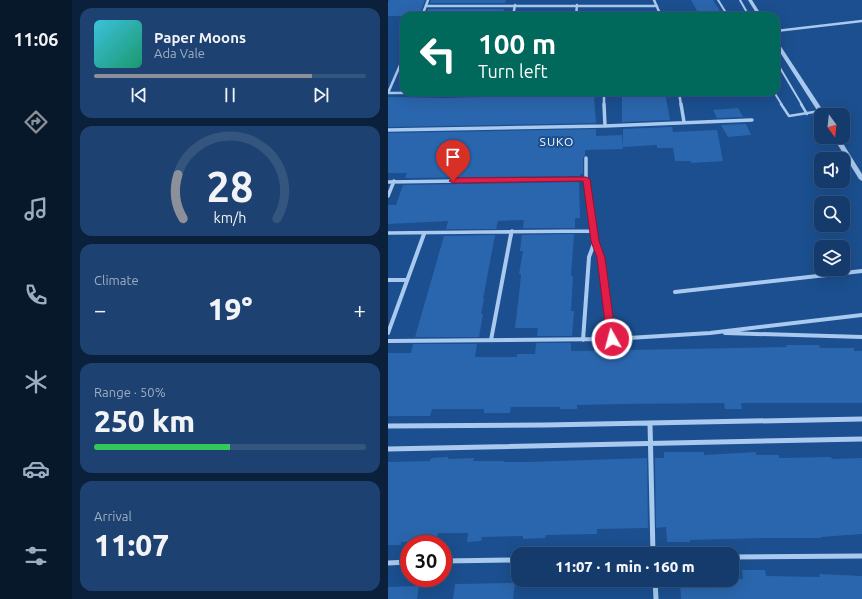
<!DOCTYPE html>
<meta charset="utf-8">
<style>
:root{--surface:#143b6b;--page:#1d4271;--text:#f1f3f6;--muted:#9dadc1;--line:#33557e;--accent:#8c9099}
body{margin:0;font-family:Ubuntu,sans-serif;background:var(--page);color:var(--text);height:100vh;display:flex;flex-direction:column;font-size:15px;white-space:nowrap}
*{box-sizing:border-box;margin:0}
p{font-size:13px;color:var(--muted)}
.icon{flex:none;width:22px;height:22px;fill:none;stroke:currentColor;stroke-width:2;stroke-linecap:round;stroke-linejoin:round}
.map{position:relative;flex:1;overflow:hidden}
.details{display:flex;flex-direction:column;gap:8px;padding:8px;background:#0b203b;width:316px}
.details>*{flex:none}
.top-card{position:absolute;left:12px;top:12px;width:380px;height:84px;border-radius:12px;box-shadow:0 4px 16px #0002,0 0 0 1px var(--line);background:#00695c;color:#fff;overflow:hidden}
.needle{width:26px;rotate:165deg}
.tools{position:absolute;left:426px;top:108px;display:grid;gap:8px}
.tools a{display:grid;place-items:center;width:36px;height:36px;border-radius:8px;background:var(--surface);box-shadow:0 4px 16px #0002,0 0 0 1px var(--line);font-size:20px}
.speed{position:absolute;left:12px;top:535px;display:flex;gap:8px;font-size:20px;font-weight:700;text-align:center}
.speed>*{display:grid;place-content:center;width:52px;height:52px;border-radius:50%;background:var(--surface);box-shadow:0 4px 16px #0002,0 0 0 1px var(--line);line-height:1}
.speed .limit{border:6px solid #d22;background:#fff;color:#111}
.pin{position:absolute;display:grid;place-items:center;width:34px;height:34px;color:#fff;margin:-41px -17px;border-radius:50% 50% 50% 0;rotate:-45deg;box-shadow:0 0 4px #0007}
.pin .icon{rotate:45deg}
.me{position:absolute;width:44px;margin:-22px;rotate:353deg;stroke-linejoin:round;filter:drop-shadow(0 0 3px #0008)}
.turn{display:flex;align-items:center;gap:14px;height:84px;padding:0 12px;font-size:18px}
.turn .icon{width:52px;height:52px;stroke-width:2.5}
.turn b{display:block;font-size:28px;line-height:34px}
.big{font-size:30px;font-weight:800;line-height:1.1}
.details .tile{flex:1;display:flex;flex-direction:column;justify-content:center;gap:6px;min-width:0;padding:0 14px;border-radius:12px;background:var(--page)}
.details .dial{align-items:center;gap:0}
.dial svg{height:104px;overflow:visible;fill:none;stroke:var(--line);stroke-width:7;stroke-linecap:round;text-anchor:middle}
.dial text{fill:var(--text);stroke:none}
.song{display:flex;align-items:center;gap:12px}
.cover{width:48px;height:48px;border-radius:6px;background:linear-gradient(135deg,hsl(190 70% 55%),hsl(160 70% 35%))}
.played{height:4px;border-radius:2px;background:linear-gradient(90deg,var(--accent) 80%,var(--line) 80%)}
.keys{display:flex;justify-content:space-around;direction:ltr}
.heat{display:flex;justify-content:space-between;align-items:center;font-size:22px;direction:ltr}
.charge{height:6px;border-radius:3px;background:linear-gradient(90deg,#34c759 50%,var(--line) 0)}
.trip{position:absolute;left:123px;top:547px;width:228px;height:40px;border-radius:12px;background:var(--surface);box-shadow:0 4px 16px #0002,0 0 0 1px var(--line);font-weight:800;line-height:40px;text-align:center}
main{display:flex;flex:1;min-height:0}
.dock{display:flex;flex-direction:column;width:72px;justify-content:space-around;align-items:center;background:#08182b;color:var(--muted)}
.dock .icon{width:28px;height:28px}
.dock .active{color:var(--accent)}
.dock b{font-size:18px;color:var(--text)}
.map>svg:first-child{display:block}
</style>
<main>
<nav class="dock">
<b>11:06</b>
<svg class="icon active" aria-label="directions" viewBox="0 0 24 24"><path d="M12 3l9 9-9 9-9-9zM9 14v-3h6M13 9l2 2-2 2"/></svg>
<svg class="icon" aria-label="music" viewBox="0 0 24 24"><path d="M9 18V5l10-2v13"/><circle cx="6" cy="18" r="3"/><circle cx="16" cy="16" r="3"/></svg>
<svg class="icon" aria-label="phone" viewBox="0 0 24 24"><path d="M5 4h4l2 5-3 2q2 4 5 5l2-3 5 2v4C11 20 4 13 5 4z"/></svg>
<svg class="icon" aria-label="climate" viewBox="0 0 24 24"><path d="M12 3v18M4 7l16 10M4 17L20 7"/></svg>
<svg class="icon" aria-label="car" viewBox="0 0 24 24"><path d="M5 17H2v-5l4-1 3-4h7l3 4 3 1v5h-3M9 17h6M6 11h13"/><circle cx="7" cy="17" r="2"/><circle cx="17" cy="17" r="2"/></svg>
<svg class="icon" aria-label="filters" viewBox="0 0 24 24"><path d="M4 7h16M4 17h16"/><circle cx="9" cy="7" r="2"/><circle cx="15" cy="17" r="2"/></svg>
</nav>
<section class="details">
<div class="tile">
<div class="song"><i class="cover"></i><div><b>Paper Moons</b><p>Ada Vale</p></div></div>
<div class="played"></div>
<div class="keys"><svg class="icon" aria-label="previous" viewBox="0 0 24 24"><path d="M18 5L8 12l10 7zM5 5v14"/></svg><svg class="icon" aria-label="pause" viewBox="0 0 24 24"><path d="M8 5v14M16 5v14"/></svg><svg class="icon" aria-label="next" viewBox="0 0 24 24"><path d="M6 5l10 7-10 7zM19 5v14"/></svg></div>
</div>
<div class="tile dial"><svg viewBox="0 0 100 80">
<path d="M14 69A42 42 0 1 1 86 69"/>
<path d="M14 69A42 42 0 0 1 10 35" stroke="#8c9099"/>
<text x="50" y="56" font-size="32" font-weight="700">28</text>
<text x="50" y="72" font-size="11">km/h</text>
</svg></div>
<div class="tile"><p>Climate</p>
<div class="heat"><a>−</a><b class="big">19°</b><a>+</a></div>
</div>
<div class="tile"><p>Range · 50%</p><b class="big">250 km</b><div class="charge"></div></div>
<div class="tile"><p>Arrival</p><b class="big">11:07</b></div>
</section>
<div class="map">
<svg width="474" height="599" viewBox="0 0 474 599">
<rect width="100%" height="100%" fill="#1b4f8f"/>
<path fill="#2a66ad" d="M2,0H37L31,16H0V1Z
M43,0H118L117,3H42Z
M303,0H325L335,16H312Z
M40,9H116L114,16H37Z
M234,92L277,93L282,120L234,122Z
M136,96V97L206,96L208,123L0,127V97L57,98Z
M350,108L355,117L329,118L325,110Z
M358,124L363,135L340,137L333,125Z
M282,127H284L285,132L329,130L335,161L303,163V161H287L285,148H269V145L235,147V129Z
M208,129V136L234,135L235,149L197,150V155L195,158V174H192V176L17,178L19,173H0V133Z
M191,182L192,218H187V228H135L136,220L110,221L108,229H58L60,221L0,224V205H8L15,185Z
M186,234L183,276H185L183,311H186L184,336H149L150,328H127L132,286L133,274H131L135,251H132L134,235Z
M107,235L95,299H96L93,314H95L91,337H27L56,236Z
M148,343H183V351L399,347L398,345H431L432,348H466V351H474V403H353L354,409H337L336,403L235,404L189,405V409H172V407H123L122,413H96V409H44L42,416H0V353H23L25,344H89L87,357H129V354H147Z
M276,452H316V455L368,452V455H391V458L443,457L444,459L474,458V534L433,537L434,538H378L302,540V542H279L278,527L268,528L267,458H276Z
M60,457V459L86,458L85,461H116V462H139L259,458L260,528L209,529V534L158,535L157,538L135,539V536L94,537L93,541L79,542L80,533H50L48,541L13,542V545H0V462L42,461L43,458Z
M354,570H377L378,576L432,577L431,574L474,576V599H293L292,580L355,579Z
M127,583L125,599H65L67,584Z
M31,586L29,599H0V587Z"/>
<g fill="none" stroke-linecap="round" stroke-linejoin="round">
<path stroke="#a9c9ee" stroke-width="2" d="M330,0L340,16
M352,0L361,16
M388,61L414,105
M386,92L394,105"/>
<path stroke="#a9c9ee" stroke-width="2.5" d="M393,104L401,116L432,111
M413,104L419,114"/>
<path stroke="#a9c9ee" stroke-width="2.5" d="M266,0L273,16
M38,6H269
M34,16L40,0
M125,16L127,5
M188,16L189,5
M388,31L474,21
M216,92V105
M291,92L293,105
M0,93L194,92
M0,93L16,56"/>
<path stroke="#a9c9ee" stroke-width="3.5" d="M216,104L217,126
M293,104L296,122
M0,130L217,126L364,120
M198,158V179L206,235
M0,182L198,179
M0,196L6,181
M0,233L206,231
M123,235L124,231"/>
<path stroke="#a9c9ee" stroke-width="4" d="M206,234L213,258L224,339
M0,280H19
M287,292L474,271
M0,333L36,234
M337,333L474,337
M103,340L123,234
M195,340L201,257L207,241
M0,341L224,339L322,333L474,315"/>
<path stroke="#a9c9ee" stroke-width="5" d="M262,423L265,554
M0,426L158,425L474,419
M0,449L474,439
M344,557L474,556
M55,561L130,560
M0,563L21,562
M267,580L268,599"/>
<path fill="#a9c9ee" fill-rule="evenodd" d="M360,0H364L374,16H370Z
M388,41L390,42L438,115H432L388,46Z
M445,137H451L474,174V181L471,179Z"/>
</g>
<path fill="#e11d48" stroke="#92132f" d="M198,177L202,179L211,241L217,258L228,339L227,341H220L219,339L209,258L203,241L195,181L65,183L61,181L65,178Z"/>
<g text-anchor="middle" stroke-width="4" stroke-linejoin="round" paint-order="stroke">
<g font-size="12" letter-spacing="1" fill="#fff" stroke="#1b4f8f">
<text x="169" y="146">SUKO</text>
</g>
</g>
</svg>
<div class="tools">
<a><svg class="needle" viewBox="-14 -14 28 28"><path d="M0-13l5 13h-10z" fill="#e53935"/><path d="M0 13l5-13h-10z" fill="#9dadc1"/></svg></a>
<a><svg class="icon" aria-label="sound" viewBox="0 0 24 24"><path d="M4 9h4l5-4v14l-5-4H4zM17 9q2 3 0 6"/></svg></a>
<a><svg class="icon" aria-label="search" viewBox="0 0 24 24"><circle cx="10" cy="10" r="6"/><path d="M15 15l6 6"/></svg></a>
<a><svg class="icon" aria-label="layers" viewBox="0 0 24 24"><path d="M12 4l9 5-9 5-9-5zM3 14l9 5 9-5"/></svg></a>
</div>
<div class="speed"><div class="limit">30</div></div>
<div class="pin" style="left:65px;top:181px;background:#d93025"><svg class="icon" aria-label="arrive" viewBox="0 0 24 24"><path d="M6 21V4h12l-3 4 3 4H6"/></svg></div>
<svg class="me" style="left:224px;top:339px" viewBox="-20 -20 40 40"><circle r="17" fill="#e11d48" stroke="#fff" stroke-width="3"/><path d="M0-11L8 9 0 5-8 9z" fill="#fff"/></svg>
<div class="trip">11:07 · 1 min · 160 m</div>
<div class="top-card">
<div class="turn"><svg class="icon" aria-label="left" viewBox="0 0 24 24"><path d="M17 20v-9H6M10 6l-5 5 5 5"/></svg><div><b>100 m</b>Turn left</div></div>
</div>
</div>
</main>
